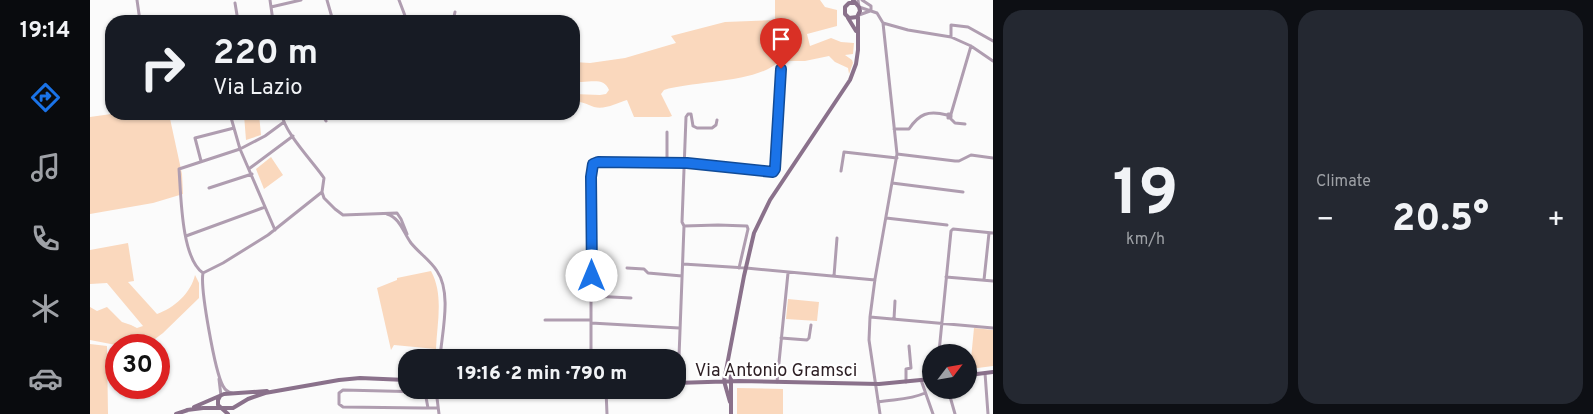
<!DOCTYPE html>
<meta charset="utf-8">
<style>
:root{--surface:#171b24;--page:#242831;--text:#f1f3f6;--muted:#9ea1a6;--accent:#1a73e8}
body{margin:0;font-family:Overpass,sans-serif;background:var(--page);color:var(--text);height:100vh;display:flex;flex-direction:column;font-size:19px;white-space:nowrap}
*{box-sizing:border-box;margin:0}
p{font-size:16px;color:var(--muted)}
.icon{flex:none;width:28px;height:28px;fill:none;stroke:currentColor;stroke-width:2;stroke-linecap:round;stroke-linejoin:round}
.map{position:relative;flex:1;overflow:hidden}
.panel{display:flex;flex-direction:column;gap:10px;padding:10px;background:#0d0f14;width:600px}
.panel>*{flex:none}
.banner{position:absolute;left:15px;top:15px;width:475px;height:105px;border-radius:20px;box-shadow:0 1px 4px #0004;background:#171b24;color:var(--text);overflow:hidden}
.needle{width:32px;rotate:59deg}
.buttons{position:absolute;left:832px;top:344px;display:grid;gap:10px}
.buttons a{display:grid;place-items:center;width:55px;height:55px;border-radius:50%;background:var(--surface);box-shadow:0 1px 4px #0004;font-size:25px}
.speed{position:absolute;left:15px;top:334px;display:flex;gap:10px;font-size:25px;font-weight:700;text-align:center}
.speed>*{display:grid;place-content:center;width:65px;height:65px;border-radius:50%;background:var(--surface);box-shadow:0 1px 4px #0004;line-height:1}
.speed .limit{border:8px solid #d22;background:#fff;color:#111}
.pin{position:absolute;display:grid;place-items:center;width:42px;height:42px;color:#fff;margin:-51px -21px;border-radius:50% 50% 50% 0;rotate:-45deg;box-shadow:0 0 5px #0007}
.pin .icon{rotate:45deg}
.me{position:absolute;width:55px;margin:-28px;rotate:0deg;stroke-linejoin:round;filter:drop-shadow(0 0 4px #0008)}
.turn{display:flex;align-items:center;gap:18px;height:105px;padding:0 25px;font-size:22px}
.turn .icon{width:65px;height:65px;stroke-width:2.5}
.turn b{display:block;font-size:35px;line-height:42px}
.big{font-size:38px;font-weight:800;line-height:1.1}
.panel .widget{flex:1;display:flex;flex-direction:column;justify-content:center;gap:8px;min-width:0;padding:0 18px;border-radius:20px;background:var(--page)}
.panel .dial{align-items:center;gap:0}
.dial b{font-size:65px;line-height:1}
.heat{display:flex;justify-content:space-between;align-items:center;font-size:28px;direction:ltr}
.panel .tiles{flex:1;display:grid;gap:10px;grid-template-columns:repeat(2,1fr)}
.trip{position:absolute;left:308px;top:349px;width:288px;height:50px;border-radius:20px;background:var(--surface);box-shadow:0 1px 4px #0004;font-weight:800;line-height:50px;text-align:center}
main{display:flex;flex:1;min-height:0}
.menu{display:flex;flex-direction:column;width:90px;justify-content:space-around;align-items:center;background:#090b0e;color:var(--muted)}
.menu .icon{width:35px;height:35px}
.menu .active{color:var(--accent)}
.menu b{font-size:22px;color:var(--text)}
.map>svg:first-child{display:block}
</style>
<main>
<nav class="menu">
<b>19:14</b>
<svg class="icon active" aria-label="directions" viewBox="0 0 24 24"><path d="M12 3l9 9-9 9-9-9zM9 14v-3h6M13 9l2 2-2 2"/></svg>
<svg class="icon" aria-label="music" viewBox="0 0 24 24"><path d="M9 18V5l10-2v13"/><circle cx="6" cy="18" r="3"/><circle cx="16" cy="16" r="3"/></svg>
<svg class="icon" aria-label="phone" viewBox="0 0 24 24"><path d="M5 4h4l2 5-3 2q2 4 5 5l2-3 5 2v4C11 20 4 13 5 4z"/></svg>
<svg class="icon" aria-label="climate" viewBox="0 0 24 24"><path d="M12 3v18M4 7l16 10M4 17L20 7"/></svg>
<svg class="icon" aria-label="car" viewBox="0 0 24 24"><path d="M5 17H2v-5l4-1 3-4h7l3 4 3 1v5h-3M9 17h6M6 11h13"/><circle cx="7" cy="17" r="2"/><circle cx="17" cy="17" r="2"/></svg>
</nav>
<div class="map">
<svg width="903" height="414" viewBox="0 0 903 414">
<rect width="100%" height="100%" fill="#fbfbfb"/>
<path fill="#fad8bd" d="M685,0H730L735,7L747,10V26L717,34L720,46L741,38L751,42L764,43L763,54L755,55L762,60L763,63L759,74L758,68L745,62L739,56L715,61H689C669,83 603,81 574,90L571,94L582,116L579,117H544L537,100C527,103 515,110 504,107C497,104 492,102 484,101V94L510,95L516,94L519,90C513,75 496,85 484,81V62L500,63L535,58L586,43L581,36L635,22L685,20Z
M21,114H79L92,174L93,194L63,203L0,214V117Z
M169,114L171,135L156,140L154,115Z
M181,157L193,175L174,189L166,169Z
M38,243L44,281L38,282L67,314C84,308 101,293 105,275L109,283V298L73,333L57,345H26L0,340V307L7,311L17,307L32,322L41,325L47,328L53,326L17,283L0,284V250Z
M341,271C354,295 347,323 346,349L304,345L301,350L287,288L307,280V278Z
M698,299L729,302L727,321L696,319Z
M884,328L903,330V366L880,369Z
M0,344L17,346L18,414H0Z
M647,388L693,389V414H647Z"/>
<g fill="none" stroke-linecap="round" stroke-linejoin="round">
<path stroke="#af9db0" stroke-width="3" d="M47,0L50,21
M180,0L183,21
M237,0L243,21
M309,0L317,21
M768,0L769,7L787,13L793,23L807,154L785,279L780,317L779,340L790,414
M772,0L781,6V11
M145,3L148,21
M181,7L211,0
M769,15L780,11
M363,21L365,12
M793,23L818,30L861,37L881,46L903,61
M861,37V25L878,27L903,41
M140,114L150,149L185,230
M192,114C193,131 224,163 234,178L232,192
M232,114L236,121
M858,114H861V117L858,118Z
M861,114L881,46
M860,118L865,123L875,124
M804,129H819C829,114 838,110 857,115
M577,132V163
M807,154L865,161H869L881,155L903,158
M111,161L105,138L144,128
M160,168L203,136
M751,171L754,152L807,158
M802,183L873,192
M119,188L162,174
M232,192L234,198L245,209L253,215L307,213L311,219L317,234
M297,214C310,218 313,232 321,243C329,253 340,260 347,271C362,293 352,332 350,358
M796,218L857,225
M594,226L628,225L657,226L658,229L649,268
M96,236L175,207
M593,264L656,268L785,280
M537,268L554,269L558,273L592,276
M113,273C91,258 91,194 89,169L150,149L175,136L194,122
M113,273L133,263L178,235L232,192
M113,273C110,288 125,372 133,386C135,390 137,392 142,393
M744,276L747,238
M856,277L903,281
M894,280L899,233
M502,296L541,298
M780,317L903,328
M804,319L805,301
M455,320H501
M501,323L589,328
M691,338L717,340L719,338L721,325
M849,352L861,231L863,229L903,233
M501,358V167L503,164L508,162L597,163L683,172L685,169L691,69
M895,373L898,414
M129,379L131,396
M831,380L843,414
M687,382L698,273
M816,382V369L821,368L819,346
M588,383L594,226L592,222L596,117L598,114H601L603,126L607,128H622L626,125L627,120
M346,390L349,414
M516,390L517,414
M859,393L865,414
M788,402C804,399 820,400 835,393
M338,408L335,392L253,390L249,393V404L253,407L333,408H348"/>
<path stroke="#8a718b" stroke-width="4" d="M763,0L769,7L770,11L767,17L759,18L755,14V7L759,3H765
M758,18L766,31
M639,364L641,381V414
M879,375L903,372
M586,383L649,381L789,384L841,379
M130,396L128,400V405L138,414
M640,402L634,381L654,276L664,233L680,200L760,80L766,64L768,50V17
M104,407L134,394L177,391
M97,410L113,408H143L158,399L175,393L249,380L270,378L316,380
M86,414L98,410"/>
</g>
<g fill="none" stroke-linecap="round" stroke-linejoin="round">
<g stroke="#114b97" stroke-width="12">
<path id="route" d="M502,276L501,177L503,164L508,162L597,163L683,172L685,169L691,69"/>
</g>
<use href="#route" stroke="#1a73e8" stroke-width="9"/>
</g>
<g text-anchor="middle" stroke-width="4.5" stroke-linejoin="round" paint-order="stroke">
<g font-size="18" fill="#2d1f24" stroke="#fff">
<text x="686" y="376">Via Antonio Gramsci</text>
</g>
</g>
</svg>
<div class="buttons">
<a><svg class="needle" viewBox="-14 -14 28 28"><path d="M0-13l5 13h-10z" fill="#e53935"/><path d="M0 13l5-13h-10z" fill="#9ea1a6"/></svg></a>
</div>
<div class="speed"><div class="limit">30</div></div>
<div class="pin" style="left:691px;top:69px;background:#d93025"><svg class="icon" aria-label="arrive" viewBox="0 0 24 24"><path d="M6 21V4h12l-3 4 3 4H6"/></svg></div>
<svg class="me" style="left:502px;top:276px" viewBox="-20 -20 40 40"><circle r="19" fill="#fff"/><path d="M0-13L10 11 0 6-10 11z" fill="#1a73e8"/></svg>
<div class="trip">19:16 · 2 min · 790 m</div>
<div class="banner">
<div class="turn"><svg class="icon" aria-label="right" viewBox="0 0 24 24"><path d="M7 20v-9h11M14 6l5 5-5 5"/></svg><div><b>220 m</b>Via Lazio</div></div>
</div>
</div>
<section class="panel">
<div class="tiles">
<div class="widget dial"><b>19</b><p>km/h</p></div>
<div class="widget"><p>Climate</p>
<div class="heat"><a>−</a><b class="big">20.5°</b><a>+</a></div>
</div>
</div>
</section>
</main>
